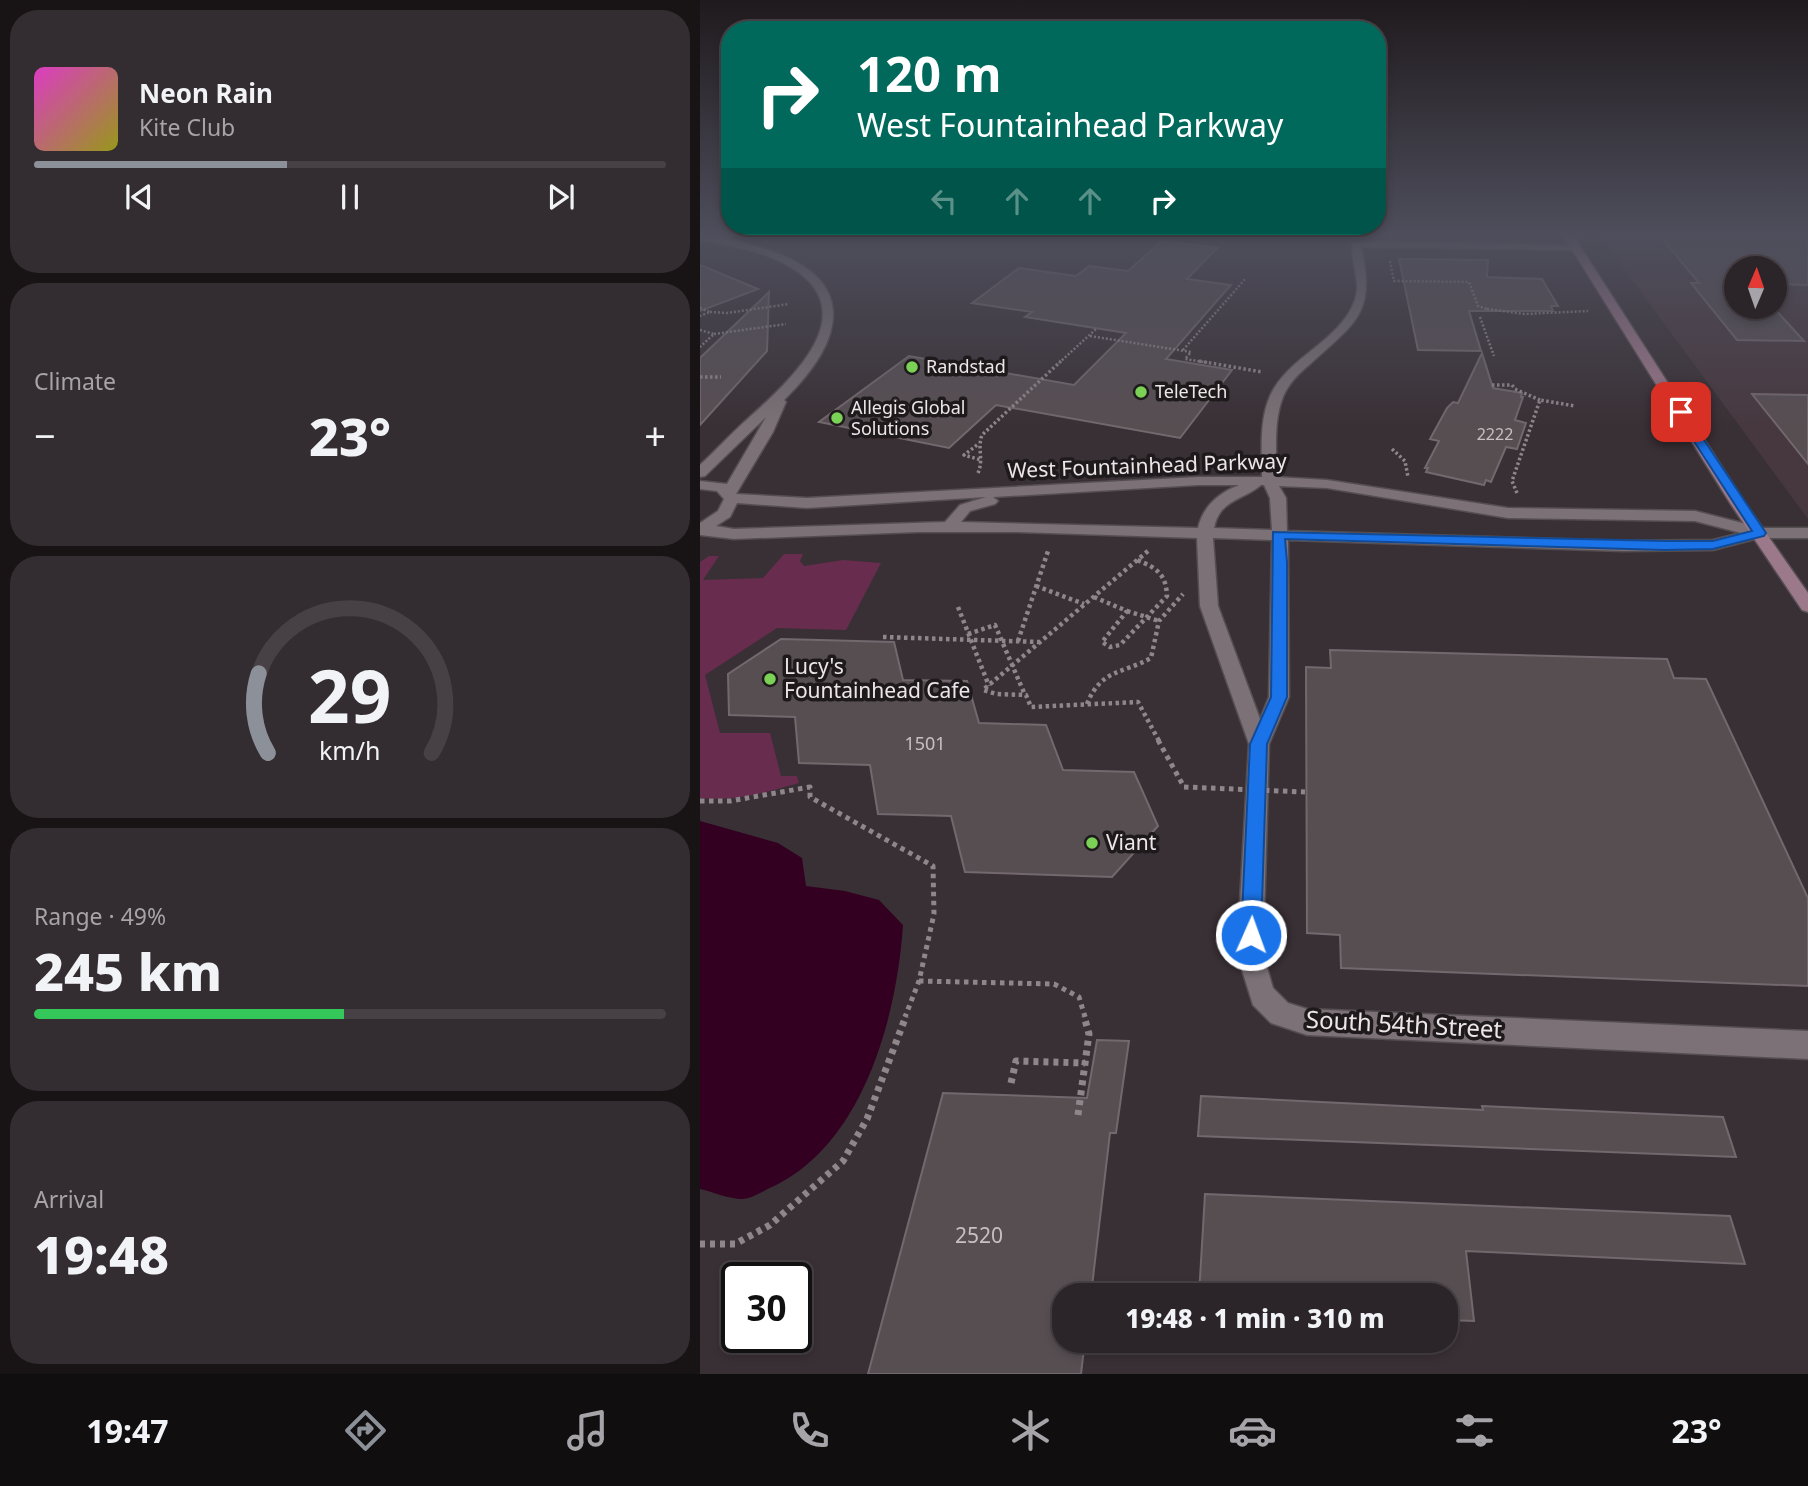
<!DOCTYPE html>
<meta charset="utf-8">
<style>
:root{--surface:#2b2428;--page:#332c30;--text:#f1f3f6;--muted:#a6a4a8;--line:#474145;--accent:#8c9099}
body{margin:0;font-family:"Noto Sans",sans-serif;background:var(--page);color:var(--text);height:100vh;display:flex;flex-direction:column;font-size:26px;white-space:nowrap}
*{box-sizing:border-box;margin:0}
p{font-size:23px;color:var(--muted)}
.icon{flex:none;width:38px;height:38px;fill:none;stroke:currentColor;stroke-width:2;stroke-linecap:round;stroke-linejoin:round}
.map{position:relative;flex:1;overflow:hidden}
.panel{display:flex;flex-direction:column;gap:10px;padding:10px;background:#181416;width:700px}
.panel>*{flex:none}
.hud{position:absolute;left:21px;top:21px;width:665px;height:214px;border-radius:28px;box-shadow:0 4px 10px #0003,0 0 0 2px var(--line);background:#00695c;color:#fff;overflow:hidden}
.needle{width:46px;rotate:2deg}
.tools{position:absolute;left:1024px;top:256px;display:grid;gap:14px}
.tools a{display:grid;place-items:center;width:63px;height:63px;border-radius:50%;background:var(--surface);box-shadow:0 4px 10px #0003,0 0 0 2px var(--line);font-size:35px}
.speed{position:absolute;left:21px;top:1262px;display:flex;gap:14px;font-size:35px;font-weight:700;text-align:center}
.speed>*{display:grid;place-content:center;width:91px;height:91px;border-radius:50%;background:var(--surface);box-shadow:0 4px 10px #0003,0 0 0 2px var(--line);line-height:1}
.speed .limit{border:4px solid #111;border-radius:10px;background:#fff;color:#111}
.pin{position:absolute;display:grid;place-items:center;width:60px;height:60px;color:#fff;margin:-30px;border-radius:14px;box-shadow:0 4px 10px #0006}
.me{position:absolute;width:77px;margin:-38px;rotate:2deg;stroke-linejoin:round;filter:drop-shadow(0 0 5px #0008)}
.turn{display:flex;align-items:center;gap:24px;height:147px;padding:0 21px;font-size:32px}
.turn .icon{width:91px;height:91px;stroke-width:2.5}
.turn b{display:block;font-size:49px;line-height:60px}
.lanes{display:flex;align-items:center;height:66px;padding:0 21px;background:#0003;justify-content:center;gap:35px;direction:ltr}
.lanes .off{opacity:.35}
.big{font-size:52px;font-weight:800;line-height:1.1}
.panel .tile{flex:1;display:flex;flex-direction:column;justify-content:center;gap:10px;min-width:0;padding:0 24px;border-radius:28px;background:var(--page)}
.panel .dial{align-items:center;gap:0}
.dial svg{height:182px;overflow:visible;fill:none;stroke:var(--line);stroke-width:7;stroke-linecap:round;text-anchor:middle}
.dial text{fill:var(--text);stroke:none}
.song{display:flex;align-items:center;gap:21px}
.cover{width:84px;height:84px;border-radius:10px;background:linear-gradient(135deg,hsl(310 70% 55%),hsl(60 70% 35%))}
.played{height:7px;border-radius:4px;background:linear-gradient(90deg,var(--accent) 40%,var(--line) 40%)}
.keys{display:flex;justify-content:space-around;direction:ltr}
.heat{display:flex;justify-content:space-between;align-items:center;font-size:38px;direction:ltr}
.charge{height:10px;border-radius:5px;background:linear-gradient(90deg,#34c759 49%,var(--line) 0)}
.trip{position:absolute;left:352px;top:1283px;width:406px;height:70px;border-radius:28px;background:var(--surface);box-shadow:0 4px 10px #0003,0 0 0 2px var(--line);font-weight:800;line-height:70px;text-align:center}
.tab-bar{display:flex;height:112px;justify-content:space-around;align-items:center;background:#110e10;color:var(--muted)}
.tab-bar .icon{width:49px;height:49px}
.tab-bar .selected{color:var(--accent)}
.tab-bar b{font-size:32px;color:var(--text)}
main{display:flex;flex:1;min-height:0}
.map>svg:first-child{display:block}
</style>
<main>
<section class="panel">
<div class="tile">
<div class="song"><i class="cover"></i><div><b>Neon Rain</b><p>Kite Club</p></div></div>
<div class="played"></div>
<div class="keys"><svg class="icon" aria-label="previous" viewBox="0 0 24 24"><path d="M18 5L8 12l10 7zM5 5v14"/></svg><svg class="icon" aria-label="pause" viewBox="0 0 24 24"><path d="M8 5v14M16 5v14"/></svg><svg class="icon" aria-label="next" viewBox="0 0 24 24"><path d="M6 5l10 7-10 7zM19 5v14"/></svg></div>
</div>
<div class="tile"><p>Climate</p>
<div class="heat"><a>−</a><b class="big">23°</b><a>+</a></div>
</div>
<div class="tile dial"><svg viewBox="0 0 100 80">
<path d="M14 69A42 42 0 1 1 86 69"/>
<path d="M14 69A42 42 0 0 1 10 34" stroke="#8c9099"/>
<text x="50" y="56" font-size="32" font-weight="700">29</text>
<text x="50" y="72" font-size="11">km/h</text>
</svg></div>
<div class="tile"><p>Range · 49%</p><b class="big">245 km</b><div class="charge"></div></div>
<div class="tile"><p>Arrival</p><b class="big">19:48</b></div>
</section>
<div class="map">
<svg width="1108" height="1374" viewBox="0 0 1108 1374">
<rect width="100%" height="100%" fill="#393035"/>
<path fill="#47383f" fill-rule="evenodd" d="M899,235H1108V519ZM1036,268H1074V306H1036Z"/>
<path fill="#682c4e" d="M84,554H103L100,561L104,566L143,560L181,563L146,630L77,628L5,675L20,733H70L81,776H97L99,783C62,793 39,801 0,798V562L9,556H19L3,580L63,578Z"/>
<path fill="#340021" d="M0,821L78,843L102,858L106,886L145,891L179,900L203,925C197,1017 163,1145 72,1187C63,1191 51,1199 42,1199C29,1199 13,1192 0,1189Z"/>
<path fill="#574e52" stroke="#72686d" stroke-width="2" d="M959,235H1108V285L1074,284V268H1036V306H1072L1104,341L1037,340L991,283H999Z
M462,241L517,248L487,279L531,285L466,359L532,370L480,438L296,405L249,448L119,422L209,356L374,385L426,333L325,317L332,312L272,303L319,268L376,276L389,266L428,271Z
M699,259L788,260L787,277L842,279L858,306H851L853,311H769L781,351L718,350Z
M0,265L58,289L0,311Z
M69,292L67,351L0,425V358Z
M782,353L793,388L822,393L821,397H823L815,420L826,423L817,449L806,447L791,482L786,480L784,485L726,472L728,468H725L739,441L730,439L747,408L753,402L758,403Z
M1052,394L1108,395V464Z
M81,639L194,642L203,680L267,681L279,723L346,725L363,770L434,772L458,826L412,877L265,872L251,816L178,814L170,765L99,763L95,717L29,715L28,674Z
M630,650L967,659L974,678L1006,679L1108,898V986L641,968L640,935L607,933L606,667L631,668Z
M397,1040L429,1041L416,1133H410L391,1295H364V1340H385L381,1374H168L243,1093L387,1098Z
M501,1096L783,1110L782,1106L1023,1117L1036,1157L498,1136Z
M505,1194L1030,1216L1045,1264L766,1251L774,1321L746,1320V1295H499Z"/>
<g fill="none" stroke-linecap="round" stroke-linejoin="round">
<g stroke="#554e51" stroke-width="3">
<path id="minor" d="M0,235C19,235 40,242 58,247C158,275 149,337 84,400L86,402L73,432L36,494L107,498L498,477H562C562,451 559,421 570,396C588,356 640,342 655,300C662,280 649,260 653,242L878,245L880,247L875,250L661,247C676,314 656,322 610,364C599,373 588,384 583,397C573,422 577,451 576,477L627,480L808,508L995,511L1062,528H1108V538H1059L1013,550L923,551L588,540L589,697L569,744L563,954L573,988L588,1003L607,1009L1108,1031V1059L607,1035L571,1023L553,1005L537,954L549,744L500,606L497,538L318,532H218L34,539L0,535V523L18,511L24,499L17,491L0,489V481L27,484L66,417L5,476L0,477V465C14,452 28,437 42,424C85,385 172,312 87,265C61,250 29,246 0,239ZM498,485H539C519,493 503,506 498,528L261,522L270,511L295,504L298,501L293,497ZM561,485H564L570,498L572,530L514,528C520,499 542,501 561,485ZM579,486L627,488L808,518L995,521L1041,533L1013,540L923,541L587,531L586,498ZM286,497L260,505L245,522L34,529L16,526L30,517L37,503L107,508ZM513,538L572,540L569,697L560,719L518,606Z"/>
</g>
<g stroke="#554e51" stroke-width="3">
<path id="secondary" d="M863,235H873L1045,503L1108,593V612L1102,610L1030,503Z"/>
</g>
<path stroke="#8e868a" stroke-width="2.5" stroke-dasharray="2 2" stroke-linecap="butt" d="M690,261L694,281L769,282L778,306L787,309
M0,308L10,312L0,316
M787,309L825,314L888,311
M10,312L27,313L89,304
M780,317L794,356
M0,330L14,334L0,347
M14,334L86,324
M390,336L491,352L485,359L510,363
M483,350L546,278
M359,363L396,329"/>
<path stroke="#8e868a" stroke-width="3.5" stroke-dasharray="2.5 2.5" stroke-linecap="butt" d="M499,361L562,372
M0,377H21
M792,385H812L815,389L840,400
M277,445L264,455L281,460
M692,449L705,461L708,477
M278,473C284,460 277,448 282,435L361,361
M817,493L812,481L840,400L875,406"/>
<path stroke="#8e868a" stroke-width="4.5" stroke-dasharray="3.5 3.5" stroke-linecap="butt" d="M448,551L283,690L296,694L326,695L331,707L438,702L459,741
M336,586L384,604
M394,597L427,611L402,642L410,647L420,645L467,596C466,574 457,568 437,560
M258,607L289,686
M427,611L459,621
M268,634L295,625L325,695
M183,637L339,642
M318,641L349,548
M387,704C401,669 422,674 451,658L459,621L483,594"/>
<path stroke="#8e868a" stroke-width="5" stroke-dasharray="4.5 4.5" stroke-linecap="butt" d="M458,740L484,787
M0,801H30L110,787V797L233,866L234,914L219,981L205,1017
M219,981L354,984L379,997L385,1017"/>
<path stroke="#8e868a" stroke-width="7" stroke-dasharray="5 5" stroke-linecap="butt" d="M311,1083L316,1061L385,1063
M378,1115L389,1034L384,1016
M0,1244H35L70,1225L143,1161L167,1119L206,1016"/>
<use href="#minor" fill="#7b7176" fill-rule="evenodd"/>
<use href="#secondary" fill="#9c788b" fill-rule="evenodd"/>
<path stroke="#8e868a" stroke-width="5" stroke-dasharray="4.5 4.5" stroke-linecap="butt" d="M484,787L605,792"/>
</g>
<linearGradient id="sky" x2="0" y2="1"><stop stop-color="#1f1a1d"/><stop offset="0.55" stop-color="#4e4e5c"/><stop offset="1" stop-color="#4e4e5c" stop-opacity="0"/></linearGradient>
<rect width="1108" height="427" fill="url(#sky)"/>
<path fill="#1a73e8" stroke="#114b97" stroke-width="2" d="M981,409L984,410L1066,533L1064,536L1013,549L965,550L585,539L587,562V697L567,744L561,935L558,942L551,945L544,942L541,935L550,744L571,697L573,532L965,541H1013L1052,531L975,412Z"/>
<g fill="#7bd156" stroke="#1e1a1c" stroke-width="2.5">
<circle cx="212" cy="367" r="7"/>
<circle cx="441" cy="392" r="7"/>
<circle cx="137" cy="418" r="7"/>
<circle cx="70" cy="679" r="7"/>
<circle cx="392" cy="843" r="7"/>
</g>
<g text-anchor="middle" stroke-width="7" stroke-linejoin="round" paint-order="stroke">
<g font-size="16" fill="#c7c0c3">
<text x="795" y="440">2222</text>
</g>
<g font-size="18" fill="#ece6e9" stroke="#1e1a1c" text-anchor="start">
<text x="226" y="373">Randstad</text>
<text x="455" y="398">TeleTech</text>
<text x="151" y="414">Allegis Global<tspan x="151" dy="21">Solutions</tspan></text>
</g>
<g font-size="18" fill="#c7c0c3">
<text x="225" y="750">1501</text>
</g>
<g font-size="21" fill="#ece6e9" stroke="#1e1a1c">
<text transform="translate(447 466) rotate(-2)" y="7">West Fountainhead Parkway</text>
</g>
<g font-size="21" fill="#ece6e9" stroke="#1e1a1c" text-anchor="start">
<text x="84" y="674">Lucy's<tspan x="84" dy="24">Fountainhead Cafe</tspan></text>
<text x="406" y="850">Viant</text>
</g>
<g font-size="21" fill="#c7c0c3">
<text x="279" y="1243">2520</text>
</g>
<g font-size="24" fill="#ece6e9" stroke="#1e1a1c">
<text transform="translate(704 1025) rotate(3)" y="8">South 54th Street</text>
</g>
</g>
</svg>
<div class="tools">
<a><svg class="needle" viewBox="-14 -14 28 28"><path d="M0-13l5 13h-10z" fill="#e53935"/><path d="M0 13l5-13h-10z" fill="#a6a4a8"/></svg></a>
</div>
<div class="speed"><div class="limit">30</div></div>
<div class="pin" style="left:981px;top:412px;background:#d93025"><svg class="icon" aria-label="arrive" viewBox="0 0 24 24"><path d="M6 21V4h12l-3 4 3 4H6"/></svg></div>
<svg class="me" style="left:551px;top:935px" viewBox="-20 -20 40 40"><circle r="17" fill="#1a73e8" stroke="#fff" stroke-width="3"/><path d="M0-11L8 9 0 5-8 9z" fill="#fff"/></svg>
<div class="trip">19:48 · 1 min · 310 m</div>
<div class="hud">
<div class="turn"><svg class="icon" aria-label="right" viewBox="0 0 24 24"><path d="M7 20v-9h11M14 6l5 5-5 5"/></svg><div><b>120 m</b>West Fountainhead Parkway</div></div>
<div class="lanes"><svg class="icon off" aria-label="left" viewBox="0 0 24 24"><path d="M17 20v-9H6M10 6l-5 5 5 5"/></svg><svg class="icon off" aria-label="ahead" viewBox="0 0 24 24"><path d="M12 20V5M6 11l6-6 6 6"/></svg><svg class="icon off" aria-label="ahead" viewBox="0 0 24 24"><path d="M12 20V5M6 11l6-6 6 6"/></svg><svg class="icon" aria-label="right" viewBox="0 0 24 24"><path d="M7 20v-9h11M14 6l5 5-5 5"/></svg></div>
</div>
</div>
</main>
<nav class="tab-bar">
<b>19:47</b>
<svg class="icon selected" aria-label="directions" viewBox="0 0 24 24"><path d="M12 3l9 9-9 9-9-9zM9 14v-3h6M13 9l2 2-2 2"/></svg>
<svg class="icon" aria-label="music" viewBox="0 0 24 24"><path d="M9 18V5l10-2v13"/><circle cx="6" cy="18" r="3"/><circle cx="16" cy="16" r="3"/></svg>
<svg class="icon" aria-label="phone" viewBox="0 0 24 24"><path d="M5 4h4l2 5-3 2q2 4 5 5l2-3 5 2v4C11 20 4 13 5 4z"/></svg>
<svg class="icon" aria-label="climate" viewBox="0 0 24 24"><path d="M12 3v18M4 7l16 10M4 17L20 7"/></svg>
<svg class="icon" aria-label="car" viewBox="0 0 24 24"><path d="M5 17H2v-5l4-1 3-4h7l3 4 3 1v5h-3M9 17h6M6 11h13"/><circle cx="7" cy="17" r="2"/><circle cx="17" cy="17" r="2"/></svg>
<svg class="icon" aria-label="filters" viewBox="0 0 24 24"><path d="M4 7h16M4 17h16"/><circle cx="9" cy="7" r="2"/><circle cx="15" cy="17" r="2"/></svg>
<b>23°</b>
</nav>
